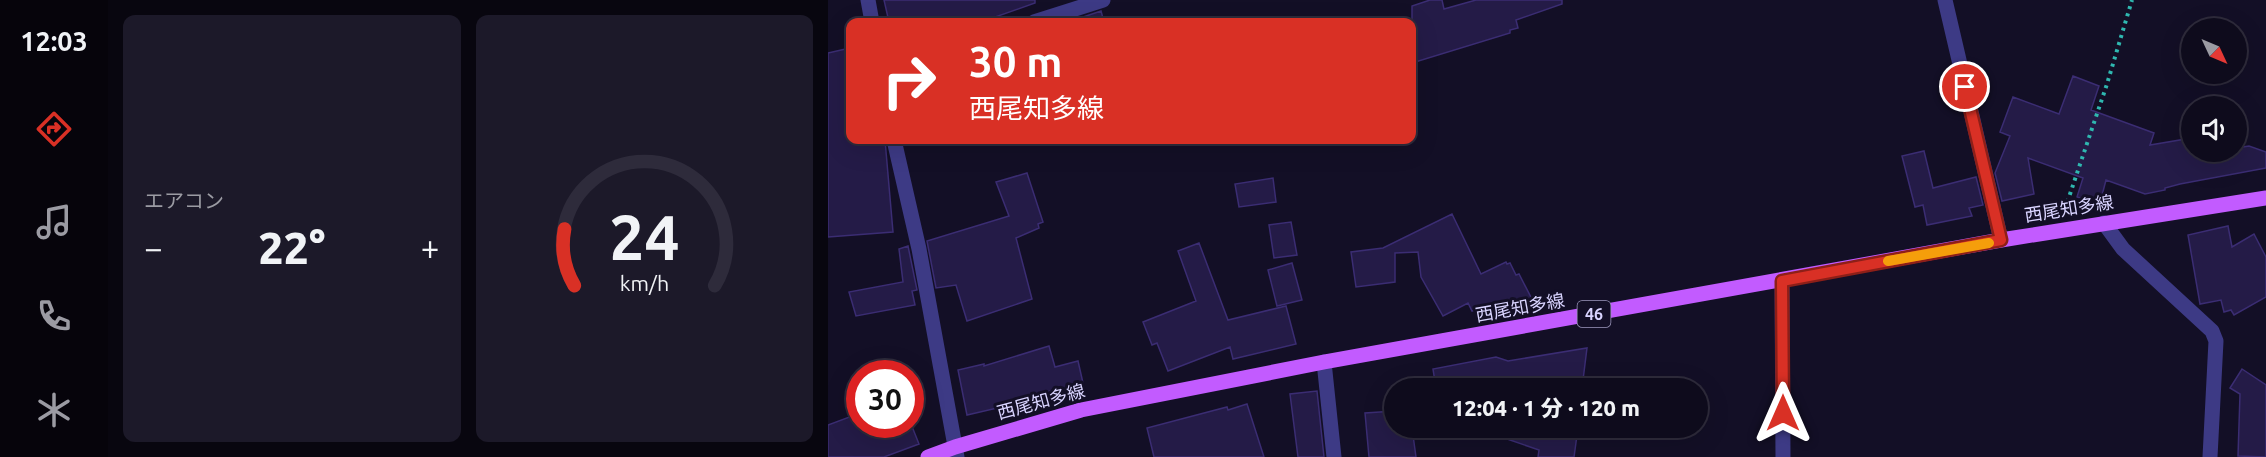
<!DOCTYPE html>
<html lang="ja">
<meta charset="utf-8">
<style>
:root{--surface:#0e0b1c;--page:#1c1929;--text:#f1f3f6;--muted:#9b9ba3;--line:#2e2b3b;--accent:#d93025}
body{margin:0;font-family:Ubuntu,"Noto Sans JP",sans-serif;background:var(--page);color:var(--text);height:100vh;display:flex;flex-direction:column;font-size:22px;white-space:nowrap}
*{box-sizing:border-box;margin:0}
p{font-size:20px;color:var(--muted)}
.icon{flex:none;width:33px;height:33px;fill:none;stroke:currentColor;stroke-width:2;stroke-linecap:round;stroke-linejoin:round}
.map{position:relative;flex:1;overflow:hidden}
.details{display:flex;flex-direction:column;gap:15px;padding:15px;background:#08060f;width:720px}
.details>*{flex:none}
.banner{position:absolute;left:18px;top:18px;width:570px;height:126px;border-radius:12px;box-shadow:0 6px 24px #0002,0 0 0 2px var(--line);background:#d93025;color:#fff;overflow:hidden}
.needle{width:39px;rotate:134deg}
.tools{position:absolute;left:1353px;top:18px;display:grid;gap:12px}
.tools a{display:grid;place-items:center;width:66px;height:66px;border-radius:50%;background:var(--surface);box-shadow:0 6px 24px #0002,0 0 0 2px var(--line);font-size:30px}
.speed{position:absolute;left:18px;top:360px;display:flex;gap:12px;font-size:30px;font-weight:700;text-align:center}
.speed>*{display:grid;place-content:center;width:78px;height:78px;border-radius:50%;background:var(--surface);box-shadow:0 6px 24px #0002,0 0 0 2px var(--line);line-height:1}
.speed .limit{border:9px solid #d22;background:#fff;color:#111}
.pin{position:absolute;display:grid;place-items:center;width:51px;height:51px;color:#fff;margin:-26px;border:3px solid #fff;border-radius:50%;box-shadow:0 2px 6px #0007}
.me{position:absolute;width:66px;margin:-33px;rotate:0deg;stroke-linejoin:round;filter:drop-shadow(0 0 4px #0008)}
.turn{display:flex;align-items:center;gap:21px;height:126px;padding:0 24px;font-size:27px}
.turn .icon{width:78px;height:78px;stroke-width:2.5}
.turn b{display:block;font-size:42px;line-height:51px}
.big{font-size:45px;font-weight:800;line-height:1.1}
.details .widget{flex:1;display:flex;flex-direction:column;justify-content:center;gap:9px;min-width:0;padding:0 21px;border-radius:12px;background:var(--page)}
.details .dial{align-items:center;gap:0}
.dial svg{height:156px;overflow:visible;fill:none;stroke:var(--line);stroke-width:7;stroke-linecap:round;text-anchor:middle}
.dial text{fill:var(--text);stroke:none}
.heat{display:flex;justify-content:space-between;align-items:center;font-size:33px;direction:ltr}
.details .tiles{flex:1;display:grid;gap:15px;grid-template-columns:repeat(2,1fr)}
.trip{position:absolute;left:556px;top:378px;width:324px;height:60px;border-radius:30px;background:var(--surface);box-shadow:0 6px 24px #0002,0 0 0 2px var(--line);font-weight:800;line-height:60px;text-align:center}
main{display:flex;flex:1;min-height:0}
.tab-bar{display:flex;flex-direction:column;width:108px;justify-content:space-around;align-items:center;background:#06040b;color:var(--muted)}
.tab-bar .icon{width:42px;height:42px}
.tab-bar .active{color:var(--accent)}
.tab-bar b{font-size:27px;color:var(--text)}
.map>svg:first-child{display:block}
</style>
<main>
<nav class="tab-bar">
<b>12:03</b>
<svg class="icon active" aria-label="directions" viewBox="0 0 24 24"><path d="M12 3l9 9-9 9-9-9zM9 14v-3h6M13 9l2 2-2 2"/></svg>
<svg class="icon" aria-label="music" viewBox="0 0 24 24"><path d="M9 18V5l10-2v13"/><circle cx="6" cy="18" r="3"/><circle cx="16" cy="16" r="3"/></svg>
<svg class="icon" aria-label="phone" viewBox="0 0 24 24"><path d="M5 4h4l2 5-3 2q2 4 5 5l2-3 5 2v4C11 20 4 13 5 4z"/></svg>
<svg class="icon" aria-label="climate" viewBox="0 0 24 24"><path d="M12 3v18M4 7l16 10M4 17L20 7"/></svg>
</nav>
<section class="details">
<div class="tiles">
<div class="widget"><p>エアコン</p>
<div class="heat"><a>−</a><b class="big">22°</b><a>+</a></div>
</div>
<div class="widget dial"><svg viewBox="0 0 100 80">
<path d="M14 69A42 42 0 1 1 86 69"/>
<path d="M14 69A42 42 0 0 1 9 40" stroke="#d93025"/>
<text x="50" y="56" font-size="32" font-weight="700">24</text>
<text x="50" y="72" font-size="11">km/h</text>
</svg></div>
</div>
</section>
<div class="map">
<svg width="1438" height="457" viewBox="0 0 1438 457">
<rect width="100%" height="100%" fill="#130f26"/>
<path fill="#241b47" stroke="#3b2d73" stroke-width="1.5" d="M56,0H207V3L153,22H61Z
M602,0H614L616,9L648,0H734V4L688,20L690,28L682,30V33L584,63V6Z
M273,11L276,22H246V20Z
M22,48V140H57L65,232L0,237V53Z
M1245,76L1271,86L1263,110L1326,133L1322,145L1364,138V152H1408V148L1421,146L1438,152V168L1352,184L1337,188V190L1317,194L1278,180L1272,203L1249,197L1255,178L1200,158L1206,194L1174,201L1167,173L1182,136L1172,132L1185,97L1231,114Z
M1096,151L1105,188L1148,177L1155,205L1141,208L1144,216L1099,225L1095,205L1087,207L1074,156Z
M199,173L215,222L210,224L211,228L188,238L204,299L139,321L128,285L108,288L99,241L181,216L168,182Z
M445,178L448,202L411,207L407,184Z
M624,214L653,274L678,262L679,264L682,263L688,275L691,274L709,309L677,315L671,303L649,314L647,310L644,311L640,303L615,316L593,277L590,252L567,253V282L528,287L523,252L555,248Z
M463,222L469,255L446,258L441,225Z
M1400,226L1404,247L1426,234L1438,257V297L1406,315L1403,310L1396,312L1393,300L1372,304L1360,235Z
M371,243L400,320L458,306L468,344L405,359L402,347L340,371L329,343L324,345L315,322L368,301L350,251Z
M80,246L89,290L84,291L87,305L28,316L21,292L75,282L71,249Z
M464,263L474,300L449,306L440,270Z
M221,346L227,367L250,361L255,383L206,395L207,400L170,410L169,408L139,415L130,370L156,364V366Z
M759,348L754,388H608L605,369L668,357L680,361Z
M1414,369L1438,385V457L1410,456L1412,394L1402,388Z
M489,391L496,457H470L462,394Z
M419,404L436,457H326L319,428L399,407L400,410Z
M567,411V428H584L588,457H541L537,413Z
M32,413V424H83L91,444L56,457H0V425Z
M647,428H750L746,457H710L711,450Z"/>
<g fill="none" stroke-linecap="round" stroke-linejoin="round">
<path stroke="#2fb8b0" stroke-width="4" stroke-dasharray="3 4.5" stroke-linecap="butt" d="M1237,209L1279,84L1304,0"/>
<path stroke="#3d3a85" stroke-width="15" d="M40,0L44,22
M1117,0L1173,240
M206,22L275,0
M66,140L91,249L129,457
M1276,223L1295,249L1384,331L1388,341L1382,457
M954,281L955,457
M496,362L506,457"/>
<path stroke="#c25bff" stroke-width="15" d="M100,457L127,447L253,410L496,362L1173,240L1438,198"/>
</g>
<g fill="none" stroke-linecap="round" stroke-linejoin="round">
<g stroke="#8d1f18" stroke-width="15">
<path id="route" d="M955,413L954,281L1173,240L1137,87"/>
</g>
<use href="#route" stroke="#d93025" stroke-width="10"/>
<path stroke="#f59e0b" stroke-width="10" d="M1060,261L1161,243"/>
</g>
<g text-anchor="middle" stroke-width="6" stroke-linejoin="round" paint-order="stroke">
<rect fill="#130f26" stroke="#9e99be" stroke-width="1.5" x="749.5" y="301" width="33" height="26" rx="4.5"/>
<g font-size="16" font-weight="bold" fill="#d9d4ff">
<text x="766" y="320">46</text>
</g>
<g font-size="18" fill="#d9d4ff" stroke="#130f26">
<text transform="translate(1241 209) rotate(-9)" y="6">西尾知多線</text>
<text transform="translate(692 308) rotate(-10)" y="6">西尾知多線</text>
<text transform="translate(213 402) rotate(-15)" y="6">西尾知多線</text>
</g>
</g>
</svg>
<div class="tools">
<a><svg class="needle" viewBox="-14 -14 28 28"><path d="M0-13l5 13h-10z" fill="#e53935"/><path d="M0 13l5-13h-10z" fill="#9b9ba3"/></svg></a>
<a><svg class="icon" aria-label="sound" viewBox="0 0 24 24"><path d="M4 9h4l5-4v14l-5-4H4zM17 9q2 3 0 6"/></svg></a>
</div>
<div class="speed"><div class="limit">30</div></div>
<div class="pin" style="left:1137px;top:87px;background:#d93025"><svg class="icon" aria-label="arrive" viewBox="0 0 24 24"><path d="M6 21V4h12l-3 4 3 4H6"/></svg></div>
<svg class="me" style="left:955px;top:413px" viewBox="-20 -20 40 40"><path d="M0-17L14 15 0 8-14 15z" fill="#d93025" stroke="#fff" stroke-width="4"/></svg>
<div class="trip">12:04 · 1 分 · 120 m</div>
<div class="banner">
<div class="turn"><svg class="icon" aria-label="right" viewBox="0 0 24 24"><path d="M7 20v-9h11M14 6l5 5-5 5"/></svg><div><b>30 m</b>西尾知多線</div></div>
</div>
</div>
</main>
